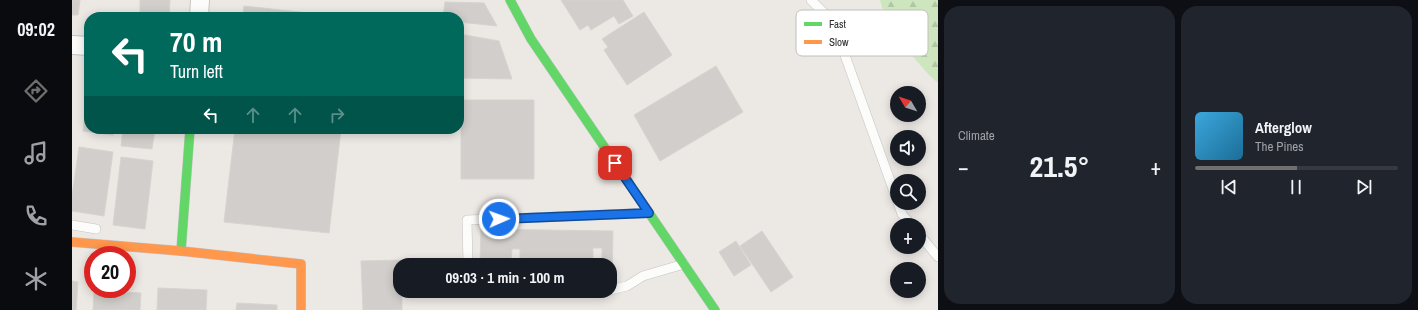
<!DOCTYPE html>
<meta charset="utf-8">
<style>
:root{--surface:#171b24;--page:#20242c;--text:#f1f3f6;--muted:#9ea1a6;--line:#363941;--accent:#706f6e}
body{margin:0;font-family:"Archivo Narrow",sans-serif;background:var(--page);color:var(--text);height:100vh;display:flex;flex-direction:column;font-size:15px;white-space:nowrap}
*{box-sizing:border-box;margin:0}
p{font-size:13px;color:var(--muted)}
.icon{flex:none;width:22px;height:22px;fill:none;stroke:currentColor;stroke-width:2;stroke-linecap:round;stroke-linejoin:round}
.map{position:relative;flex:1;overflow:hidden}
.drawer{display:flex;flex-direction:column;gap:6px;padding:6px;background:#0d0f14;width:480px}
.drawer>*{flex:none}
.guide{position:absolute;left:12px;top:12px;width:380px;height:122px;border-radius:16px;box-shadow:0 2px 10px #0003;background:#00695c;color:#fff;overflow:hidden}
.needle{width:26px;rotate:309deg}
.controls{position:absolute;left:818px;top:86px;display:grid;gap:8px}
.controls a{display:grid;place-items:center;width:36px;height:36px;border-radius:50%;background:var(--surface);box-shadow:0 2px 10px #0003;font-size:20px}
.speed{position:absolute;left:12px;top:246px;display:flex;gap:8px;font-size:20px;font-weight:700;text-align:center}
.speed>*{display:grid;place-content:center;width:52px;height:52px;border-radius:50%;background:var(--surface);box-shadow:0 2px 10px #0003;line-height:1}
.speed .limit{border:6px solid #d22;background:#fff;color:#111}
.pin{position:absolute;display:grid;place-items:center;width:34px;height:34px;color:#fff;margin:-17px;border-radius:8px;box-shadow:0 2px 6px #0006}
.me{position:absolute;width:44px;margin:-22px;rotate:88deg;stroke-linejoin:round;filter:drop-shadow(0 0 3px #0008)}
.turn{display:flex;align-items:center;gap:14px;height:84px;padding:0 20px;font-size:18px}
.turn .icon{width:52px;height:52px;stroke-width:2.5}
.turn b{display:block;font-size:28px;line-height:34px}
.lanes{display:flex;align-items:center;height:38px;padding:0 20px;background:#0003;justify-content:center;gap:20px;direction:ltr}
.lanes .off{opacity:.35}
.big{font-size:30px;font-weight:800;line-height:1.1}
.drawer .tile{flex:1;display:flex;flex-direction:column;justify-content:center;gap:6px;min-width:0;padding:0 14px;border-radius:16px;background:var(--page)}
.song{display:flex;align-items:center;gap:12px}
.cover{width:48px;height:48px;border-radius:6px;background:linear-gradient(135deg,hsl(200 70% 55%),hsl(200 70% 35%))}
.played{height:4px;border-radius:2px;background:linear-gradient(90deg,var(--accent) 50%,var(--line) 50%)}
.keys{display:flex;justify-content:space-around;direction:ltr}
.heat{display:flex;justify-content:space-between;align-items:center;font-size:22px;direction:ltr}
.drawer .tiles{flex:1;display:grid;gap:6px;grid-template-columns:repeat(2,1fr)}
.trip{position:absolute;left:321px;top:258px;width:224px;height:40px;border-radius:16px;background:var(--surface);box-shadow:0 2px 10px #0003;font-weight:800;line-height:40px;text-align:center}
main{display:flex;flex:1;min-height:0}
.dock{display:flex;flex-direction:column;width:72px;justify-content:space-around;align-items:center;background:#090b0e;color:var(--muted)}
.dock .icon{width:28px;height:28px}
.dock .on{color:var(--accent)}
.dock b{font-size:18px;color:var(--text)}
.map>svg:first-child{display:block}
</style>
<main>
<nav class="dock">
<b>09:02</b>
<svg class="icon on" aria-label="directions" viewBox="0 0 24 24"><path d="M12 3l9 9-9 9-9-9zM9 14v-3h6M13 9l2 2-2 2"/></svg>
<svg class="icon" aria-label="music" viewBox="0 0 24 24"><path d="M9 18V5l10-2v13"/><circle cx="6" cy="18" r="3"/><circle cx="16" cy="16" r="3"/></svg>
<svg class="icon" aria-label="phone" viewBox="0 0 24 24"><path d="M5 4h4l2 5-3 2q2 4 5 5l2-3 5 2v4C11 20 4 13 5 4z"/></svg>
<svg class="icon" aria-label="climate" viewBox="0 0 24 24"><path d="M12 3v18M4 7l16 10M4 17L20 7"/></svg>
</nav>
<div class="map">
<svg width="866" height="310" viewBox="0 0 866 310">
<defs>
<pattern id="forest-firs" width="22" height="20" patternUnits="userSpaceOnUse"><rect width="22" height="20" fill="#cee6be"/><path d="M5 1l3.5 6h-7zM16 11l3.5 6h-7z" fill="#b1c6a4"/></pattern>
</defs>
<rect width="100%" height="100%" fill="#ece8e4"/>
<path fill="url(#forest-firs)" d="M808,0H866V83L858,76L817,30Z"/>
<path fill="#d1cecb" stroke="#d7d4d0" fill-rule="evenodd" d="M0,0H8L6,15H0Z
M68,0H98L97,17H68Z
M489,0H551L561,16L547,24L542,16L519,30L516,25L508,30Z
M373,2L412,3L425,26L387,22V17H371Z
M172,6L273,17H171Z
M572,12L600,55L555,85L532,50L536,47L530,39Z
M387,34L427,41L440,79L387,78Z
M644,66L671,112L588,161L562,115Z
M17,83V129H41V135L11,131Z
M389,100H462V179H389Z
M51,129H83L80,149L49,146Z
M163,129H269L257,233L152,222Z
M7,147L41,152L32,216L0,211V196Z
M49,157L81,161L73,229L41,225Z
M409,229L541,231L540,281H538V265H408ZM521,248H530V264H521ZM440,249H448V262H439Z
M690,231L721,277L699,292L668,246Z
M664,241L679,265L662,276L647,252Z
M329,260L328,291H330V310H291L289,261Z
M0,281L6,282L4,310H0Z
M86,288L135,290L134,310H85Z
M22,291L69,293L68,310H21Z
M165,303L205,305V310H164Z"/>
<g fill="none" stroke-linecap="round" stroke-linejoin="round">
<g stroke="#c5c4c5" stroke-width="10">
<path id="lane" d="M739,0L761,22L825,200
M826,203L830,214L839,225
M0,225L24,229
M847,234L866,257
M396,265L395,220L575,213
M538,290L555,286L571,276L612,264
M480,291H533"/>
</g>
<g stroke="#c5c4c5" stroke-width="20">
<path id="street" d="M127,17L128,0
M0,45L17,46"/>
</g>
<g stroke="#c5c4c5" stroke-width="10">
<path id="fast" d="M438,0L459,39L643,310
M109,251L118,129"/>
</g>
<g stroke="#c5c4c5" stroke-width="10">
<path id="slow" d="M0,242L109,251L229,264V310"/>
</g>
<use href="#lane" stroke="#fcfcfb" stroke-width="9"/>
<use href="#street" stroke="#fcfcfb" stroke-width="18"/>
<use href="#fast" stroke="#63d668" stroke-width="9"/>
<use href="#slow" stroke="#ff974d" stroke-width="9"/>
</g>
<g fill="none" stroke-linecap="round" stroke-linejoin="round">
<g stroke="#114b97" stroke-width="10">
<path id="route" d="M427,219L577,213L543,163"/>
</g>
<use href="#route" stroke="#1a73e8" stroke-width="7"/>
</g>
<rect x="724" y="10" width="132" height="46" rx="6" fill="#fff" stroke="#c0c0c0" stroke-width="1"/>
<rect x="732" y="22" width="18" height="4" fill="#63d668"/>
<rect x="732" y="40" width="18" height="4" fill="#ff974d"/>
<g font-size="11" fill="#2e2e2e">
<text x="757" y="28">Fast</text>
<text x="757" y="46">Slow</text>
</g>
</svg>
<div class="controls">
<a><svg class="needle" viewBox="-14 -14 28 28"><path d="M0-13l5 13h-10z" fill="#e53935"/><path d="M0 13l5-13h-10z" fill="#9ea1a6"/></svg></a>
<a><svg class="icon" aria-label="sound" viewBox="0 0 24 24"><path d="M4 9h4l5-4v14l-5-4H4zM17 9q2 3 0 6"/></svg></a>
<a><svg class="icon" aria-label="search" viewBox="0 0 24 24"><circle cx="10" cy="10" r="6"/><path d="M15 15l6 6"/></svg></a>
<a>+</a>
<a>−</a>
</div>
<div class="speed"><div class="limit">20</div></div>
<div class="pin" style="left:543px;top:163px;background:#d93025"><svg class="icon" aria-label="arrive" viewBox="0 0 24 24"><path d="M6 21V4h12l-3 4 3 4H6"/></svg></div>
<svg class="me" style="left:427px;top:219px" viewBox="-20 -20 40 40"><circle r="17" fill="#1a73e8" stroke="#fff" stroke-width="3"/><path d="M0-11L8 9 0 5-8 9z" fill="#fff"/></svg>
<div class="trip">09:03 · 1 min · 100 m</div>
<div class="guide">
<div class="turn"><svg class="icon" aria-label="left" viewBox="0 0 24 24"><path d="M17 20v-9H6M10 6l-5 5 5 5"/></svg><div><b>70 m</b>Turn left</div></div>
<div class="lanes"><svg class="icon" aria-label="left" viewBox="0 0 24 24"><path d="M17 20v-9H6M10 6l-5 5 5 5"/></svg><svg class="icon off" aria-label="ahead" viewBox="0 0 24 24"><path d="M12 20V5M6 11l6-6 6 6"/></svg><svg class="icon off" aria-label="ahead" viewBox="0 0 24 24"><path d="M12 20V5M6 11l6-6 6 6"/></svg><svg class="icon off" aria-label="right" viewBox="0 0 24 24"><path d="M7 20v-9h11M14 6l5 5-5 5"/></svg></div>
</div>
</div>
<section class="drawer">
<div class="tiles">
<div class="tile"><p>Climate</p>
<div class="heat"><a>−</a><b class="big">21.5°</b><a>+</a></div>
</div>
<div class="tile">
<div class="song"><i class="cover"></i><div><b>Afterglow</b><p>The Pines</p></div></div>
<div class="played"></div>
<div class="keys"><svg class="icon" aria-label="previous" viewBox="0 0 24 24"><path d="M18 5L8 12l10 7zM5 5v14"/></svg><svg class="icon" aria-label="pause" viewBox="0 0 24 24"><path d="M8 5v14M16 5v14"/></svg><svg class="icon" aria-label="next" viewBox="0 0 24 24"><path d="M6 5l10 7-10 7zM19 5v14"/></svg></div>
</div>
</div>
</section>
</main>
